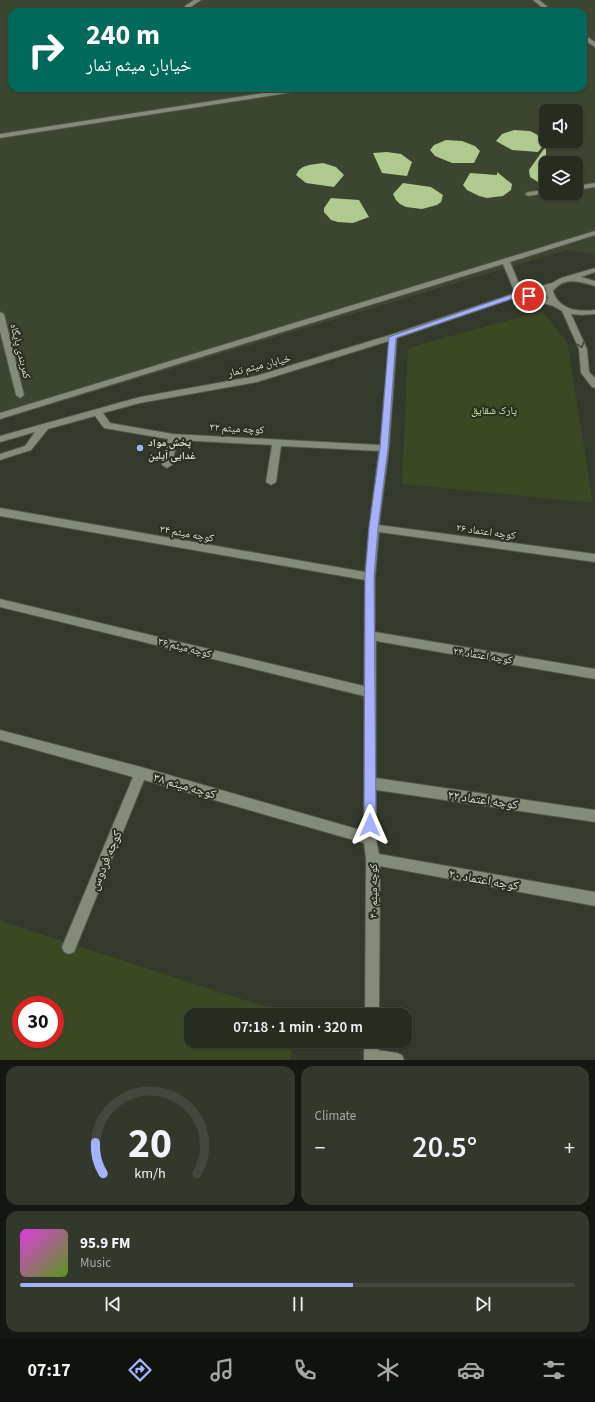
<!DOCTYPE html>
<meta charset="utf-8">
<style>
:root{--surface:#272c20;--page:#33382d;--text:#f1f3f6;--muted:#a4a7a5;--line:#43483e;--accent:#a6b1fc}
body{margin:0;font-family:"Source Sans 3","Noto Naskh Arabic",sans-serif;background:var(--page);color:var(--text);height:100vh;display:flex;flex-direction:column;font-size:15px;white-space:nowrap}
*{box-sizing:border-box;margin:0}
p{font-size:13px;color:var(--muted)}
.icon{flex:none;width:22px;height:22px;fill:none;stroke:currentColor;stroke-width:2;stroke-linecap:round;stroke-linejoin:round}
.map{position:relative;height:1060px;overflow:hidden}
.details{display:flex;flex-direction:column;gap:6px;padding:6px;background:#151812;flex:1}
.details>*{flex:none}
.hud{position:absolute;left:8px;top:8px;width:579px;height:84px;border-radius:12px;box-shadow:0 1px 3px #0004,0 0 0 1px var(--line);background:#00695c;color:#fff;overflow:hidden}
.controls{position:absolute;left:539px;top:104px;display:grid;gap:8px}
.controls a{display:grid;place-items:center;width:44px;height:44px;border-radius:8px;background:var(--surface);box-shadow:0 1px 3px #0004,0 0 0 1px var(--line);font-size:20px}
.speed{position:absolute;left:12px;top:996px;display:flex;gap:8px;font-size:20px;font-weight:700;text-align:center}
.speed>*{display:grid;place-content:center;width:52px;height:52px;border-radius:50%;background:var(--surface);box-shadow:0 1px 3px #0004,0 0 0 1px var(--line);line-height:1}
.speed .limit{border:6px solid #d22;background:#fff;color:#111}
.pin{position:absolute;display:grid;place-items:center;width:34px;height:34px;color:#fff;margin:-17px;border:2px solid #fff;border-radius:50%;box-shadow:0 1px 4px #0007}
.me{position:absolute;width:44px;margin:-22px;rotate:0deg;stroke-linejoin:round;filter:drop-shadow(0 0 3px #0008)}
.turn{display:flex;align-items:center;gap:14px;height:84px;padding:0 12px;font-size:18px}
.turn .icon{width:52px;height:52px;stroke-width:2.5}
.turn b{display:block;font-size:28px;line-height:34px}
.big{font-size:30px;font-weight:600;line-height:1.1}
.details .tile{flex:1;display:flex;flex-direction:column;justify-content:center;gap:6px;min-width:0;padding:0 14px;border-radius:12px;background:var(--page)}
.details .dial{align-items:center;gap:0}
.dial svg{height:104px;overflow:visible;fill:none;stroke:var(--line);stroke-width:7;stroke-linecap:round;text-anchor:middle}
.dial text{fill:var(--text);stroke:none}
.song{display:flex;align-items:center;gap:12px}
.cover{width:48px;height:48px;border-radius:6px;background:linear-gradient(135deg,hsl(300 70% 55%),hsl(90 70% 35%))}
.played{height:4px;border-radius:2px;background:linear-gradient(90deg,var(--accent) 60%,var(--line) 60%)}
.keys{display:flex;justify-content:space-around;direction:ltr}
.heat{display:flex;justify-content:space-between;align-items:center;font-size:22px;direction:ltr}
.details .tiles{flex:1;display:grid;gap:6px;grid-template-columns:1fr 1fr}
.tile:last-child{grid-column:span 2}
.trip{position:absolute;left:184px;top:1008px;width:228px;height:40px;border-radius:12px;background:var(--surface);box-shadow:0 1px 3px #0004,0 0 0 1px var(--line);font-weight:600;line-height:40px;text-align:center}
.tab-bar{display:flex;height:64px;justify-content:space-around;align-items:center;background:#10120d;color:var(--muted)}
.tab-bar .icon{width:28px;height:28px}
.tab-bar .selected{color:var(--accent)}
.tab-bar b{font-size:18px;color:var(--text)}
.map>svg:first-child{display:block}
</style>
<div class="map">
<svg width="595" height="1060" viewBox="0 0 595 1060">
<rect width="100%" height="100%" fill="#343a2b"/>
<path fill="#3b452f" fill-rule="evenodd" d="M0,0H595V255L567,250L0,420ZM12,12H583V88H12ZM546,111H576V141H546ZM546,163H576V193H546Z"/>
<path fill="#3a4924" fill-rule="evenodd" d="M542,311L567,342L593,503L402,484L408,348Z
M0,921L291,1015H191V1041H293L290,1060H0ZM21,1005H55V1039H21Z"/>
<path fill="#b0c98f" d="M514,130L530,131L536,134L546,142L538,152L512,150L496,141L502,134Z
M446,140L462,141L475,146L480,151L474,163H452L435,156L430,150L434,145Z
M546,146V187L530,177L529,170Z
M387,152L401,154L412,162L407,176L382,173L373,153Z
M323,163L336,167L344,175L334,187L306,183L296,175L299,170L303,167L309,165Z
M497,172L512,184L511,190L503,196L487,198L479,196L467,190L463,185L470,173L497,175Z
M403,183L431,187L443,195L441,202L437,205L422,209L406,207L400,204L396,200L393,194Z
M331,198L359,200L369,217L353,223L338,222L331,220L324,212V208Z"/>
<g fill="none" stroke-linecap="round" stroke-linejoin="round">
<g stroke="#505548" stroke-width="2">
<path id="minor" d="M194,0H201L189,8V10L192,12H184L185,6Z
M533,0H539L554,12H548Z
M583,34L595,42V47L583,39Z
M296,88H310L307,90L0,138V134Z
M595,183V187L576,190V186Z
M546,190V193H548L528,196L525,194L528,192Z
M595,231V235L510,262L522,291L552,283L561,278L595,268V272L581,277L595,281V286C580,282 565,276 553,291C559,310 578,312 595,310V314L581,315L571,314L587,349L589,372L595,378V388L592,387L581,373L579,349L562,311L553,306L520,296L397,338L389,448L379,525L595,554V562L379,532L375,577V632L595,669V679L376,641V778L595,810V822L376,790V839L379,854L595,892V906L380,866L379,1015H365L366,859L364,843L144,780L74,952L69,954L64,952L62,947L133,777L0,740V730L141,767L364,831V696L0,607V599L364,686L365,580L0,516V508L365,572L369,528L379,451L281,446L276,482L271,485L266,482L272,445L177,440L172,465L167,468L162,465L168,439L104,428L95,416L48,429L31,450L0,460V454L25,446L35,432L0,442V436L140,397L256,376L390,335L515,293L503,264L0,419V413ZM546,289L545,291L548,299L529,294ZM389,341L380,445L173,434L110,423L103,413L140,403L257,382Z
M0,312L4,314L24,395L20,398L16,395L0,331Z
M364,1041H378V1050L397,1053L402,1055L404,1060H364Z"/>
</g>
<use href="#minor" fill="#838b79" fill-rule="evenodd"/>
</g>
<defs><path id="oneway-chevron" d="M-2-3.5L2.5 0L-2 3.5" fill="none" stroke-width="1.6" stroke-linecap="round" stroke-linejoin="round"/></defs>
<use stroke="#404737" href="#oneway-chevron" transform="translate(581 345) rotate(71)"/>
<path fill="#a6b1fc" stroke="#6c73a4" d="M519,292L533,296L529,298L520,296L396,338L388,448L378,528L374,577L376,825L374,829L370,830L366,829L364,825L365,577L369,528L380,448L389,337Z"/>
<circle fill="#a6b1fc" stroke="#2a3021" stroke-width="1.5" cx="140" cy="448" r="4"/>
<g text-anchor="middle" stroke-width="4" stroke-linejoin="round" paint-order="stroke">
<g font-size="11" fill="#d7dbd2" stroke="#2a3021">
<text transform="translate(21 351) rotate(76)" y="4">کمربندی پایگاه</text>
<text transform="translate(259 365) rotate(-14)" y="4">خیابان میثم تمار</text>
<text transform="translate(237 428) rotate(3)" y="4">کوچه میثم ۳۲</text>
<text transform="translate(486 531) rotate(8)" y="4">کوچه اعتماد ۲۶</text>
<text transform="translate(187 533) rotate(10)" y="4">کوچه میثم ۳۴</text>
<text transform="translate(185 647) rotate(14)" y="4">کوچه میثم ۳۶</text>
<text transform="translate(483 655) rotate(9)" y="4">کوچه اعتماد ۲۴</text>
<text transform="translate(373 891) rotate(-90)" y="4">کوچه میثم ۳۰</text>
</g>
<g font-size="11" fill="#c8ea97" stroke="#2a3021">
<text x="494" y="414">پارک شقایق</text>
</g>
<g font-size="11" font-weight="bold" fill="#d7dbd2" stroke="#2a3021" text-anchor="start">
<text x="148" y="446">پخش مواد<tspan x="148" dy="13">غدایی آیلین</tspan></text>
</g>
<g font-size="13" fill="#d7dbd2" stroke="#2a3021">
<text transform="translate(185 785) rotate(16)" y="5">کوچه میثم ۳۸</text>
<text transform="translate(483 799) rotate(8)" y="5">کوچه اعتماد ۲۲</text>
<text transform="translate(105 860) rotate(-67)" y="5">کوچه فردوس</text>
<text transform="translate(484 879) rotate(10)" y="5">کوچه اعتماد ۲۰</text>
</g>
</g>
</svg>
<div class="controls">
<a><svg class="icon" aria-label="sound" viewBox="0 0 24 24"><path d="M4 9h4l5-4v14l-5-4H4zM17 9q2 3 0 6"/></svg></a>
<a><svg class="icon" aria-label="layers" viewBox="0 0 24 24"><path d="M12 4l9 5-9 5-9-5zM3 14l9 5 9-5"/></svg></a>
</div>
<div class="speed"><div class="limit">30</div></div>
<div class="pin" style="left:529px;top:296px;background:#d93025"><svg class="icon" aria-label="arrive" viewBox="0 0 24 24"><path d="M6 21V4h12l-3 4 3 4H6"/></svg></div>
<svg class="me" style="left:370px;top:825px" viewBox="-20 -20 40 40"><path d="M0-17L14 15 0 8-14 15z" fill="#a6b1fc" stroke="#fff" stroke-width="4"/></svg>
<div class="trip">07:18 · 1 min · 320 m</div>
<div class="hud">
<div class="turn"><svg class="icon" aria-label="right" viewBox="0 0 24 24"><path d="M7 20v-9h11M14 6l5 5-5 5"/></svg><div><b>240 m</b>خیابان میثم تمار</div></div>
</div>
</div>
<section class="details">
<div class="tiles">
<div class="tile dial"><svg viewBox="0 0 100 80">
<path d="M14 69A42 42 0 1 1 86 69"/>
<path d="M14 69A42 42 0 0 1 8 45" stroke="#a6b1fc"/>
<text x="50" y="56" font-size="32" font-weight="700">20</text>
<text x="50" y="72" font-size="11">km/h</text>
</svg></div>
<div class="tile"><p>Climate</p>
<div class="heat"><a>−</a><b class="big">20.5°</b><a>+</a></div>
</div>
<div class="tile">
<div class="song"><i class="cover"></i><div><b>95.9 FM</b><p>Music</p></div></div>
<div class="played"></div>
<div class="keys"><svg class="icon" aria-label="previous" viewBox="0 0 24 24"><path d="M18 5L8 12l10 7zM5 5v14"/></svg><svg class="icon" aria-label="pause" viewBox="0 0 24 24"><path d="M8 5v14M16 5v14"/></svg><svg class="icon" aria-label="next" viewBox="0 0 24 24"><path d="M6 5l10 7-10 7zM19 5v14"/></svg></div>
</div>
</div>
</section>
<nav class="tab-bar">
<b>07:17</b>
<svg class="icon selected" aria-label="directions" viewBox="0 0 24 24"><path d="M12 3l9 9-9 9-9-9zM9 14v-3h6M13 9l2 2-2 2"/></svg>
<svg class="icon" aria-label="music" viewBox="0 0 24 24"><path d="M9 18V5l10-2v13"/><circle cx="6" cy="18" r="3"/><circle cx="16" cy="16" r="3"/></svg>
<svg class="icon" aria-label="phone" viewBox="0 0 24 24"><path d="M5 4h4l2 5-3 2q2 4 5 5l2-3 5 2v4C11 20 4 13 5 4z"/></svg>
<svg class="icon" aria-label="climate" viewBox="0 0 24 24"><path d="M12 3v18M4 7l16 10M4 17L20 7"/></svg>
<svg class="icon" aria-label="car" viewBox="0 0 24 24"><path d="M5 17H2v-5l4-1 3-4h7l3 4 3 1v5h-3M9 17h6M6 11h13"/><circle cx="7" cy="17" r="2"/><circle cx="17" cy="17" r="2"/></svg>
<svg class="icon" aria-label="filters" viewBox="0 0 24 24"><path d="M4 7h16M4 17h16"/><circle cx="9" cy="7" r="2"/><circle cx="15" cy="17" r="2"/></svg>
</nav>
